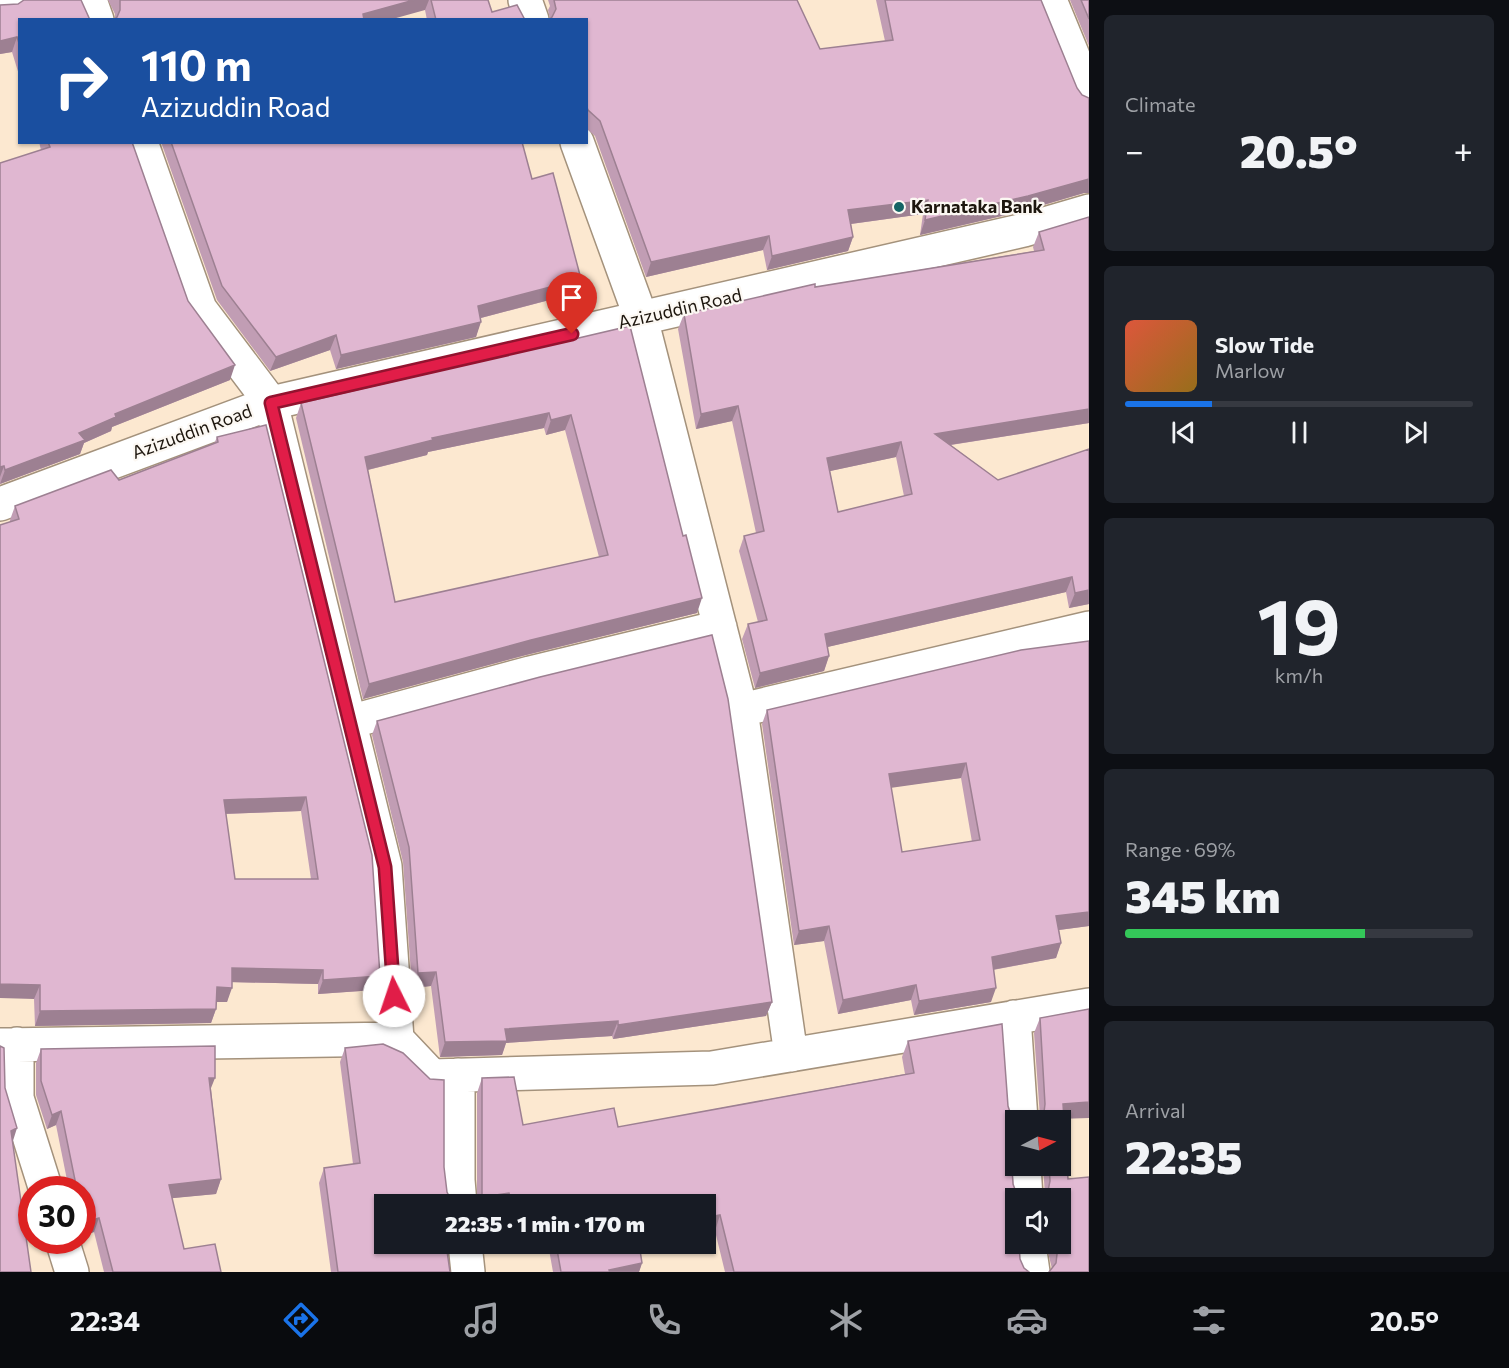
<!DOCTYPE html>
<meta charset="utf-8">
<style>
:root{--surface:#171b24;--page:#20242c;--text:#f1f3f6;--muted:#9ea1a6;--line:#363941;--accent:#1a73e8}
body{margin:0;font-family:Commissioner,sans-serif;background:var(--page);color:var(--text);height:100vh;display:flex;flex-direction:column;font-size:22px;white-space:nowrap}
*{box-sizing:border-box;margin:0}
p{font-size:20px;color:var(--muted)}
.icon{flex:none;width:33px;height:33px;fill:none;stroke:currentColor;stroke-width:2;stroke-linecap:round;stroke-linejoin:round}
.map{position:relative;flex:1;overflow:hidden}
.drawer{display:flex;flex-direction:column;gap:15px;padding:15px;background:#0d0f14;width:420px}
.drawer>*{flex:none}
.guide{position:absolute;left:18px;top:18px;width:570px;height:126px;border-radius:0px;box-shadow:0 2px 4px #0004;background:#1a4fa0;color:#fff;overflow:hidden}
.needle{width:39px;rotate:84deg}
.controls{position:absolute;left:1005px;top:1110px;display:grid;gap:12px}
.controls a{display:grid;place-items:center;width:66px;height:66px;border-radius:0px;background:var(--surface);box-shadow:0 2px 4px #0004;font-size:30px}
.speed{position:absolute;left:18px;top:1176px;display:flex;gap:12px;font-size:30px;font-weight:700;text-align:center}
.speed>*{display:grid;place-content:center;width:78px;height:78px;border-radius:50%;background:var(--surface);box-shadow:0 2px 4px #0004;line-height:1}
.speed .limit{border:9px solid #d22;background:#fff;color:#111}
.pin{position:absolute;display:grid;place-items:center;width:51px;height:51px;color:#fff;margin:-62px -26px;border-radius:50% 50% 50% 0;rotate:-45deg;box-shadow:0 0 6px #0007}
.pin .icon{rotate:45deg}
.me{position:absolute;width:66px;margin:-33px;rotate:356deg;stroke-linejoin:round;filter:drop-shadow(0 0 4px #0008)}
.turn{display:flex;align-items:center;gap:21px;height:126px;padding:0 24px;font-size:27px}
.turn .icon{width:78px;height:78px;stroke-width:2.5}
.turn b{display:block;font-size:42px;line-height:51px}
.big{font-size:45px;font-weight:800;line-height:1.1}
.drawer .tile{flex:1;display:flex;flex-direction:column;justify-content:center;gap:9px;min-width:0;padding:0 21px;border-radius:9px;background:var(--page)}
.drawer .dial{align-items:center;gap:0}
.dial b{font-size:78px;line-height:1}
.song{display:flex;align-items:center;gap:18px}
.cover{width:72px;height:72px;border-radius:9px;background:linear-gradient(135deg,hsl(10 70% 55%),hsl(40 70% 35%))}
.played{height:6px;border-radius:3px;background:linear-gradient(90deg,var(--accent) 25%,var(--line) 25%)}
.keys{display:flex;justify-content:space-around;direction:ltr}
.heat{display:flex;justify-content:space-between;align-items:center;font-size:33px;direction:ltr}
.charge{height:9px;border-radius:4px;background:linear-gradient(90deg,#34c759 69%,var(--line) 0)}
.trip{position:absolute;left:374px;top:1194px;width:342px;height:60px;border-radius:0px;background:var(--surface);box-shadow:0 2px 4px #0004;font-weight:800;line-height:60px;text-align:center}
.menu{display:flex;height:96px;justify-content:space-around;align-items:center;background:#090b0e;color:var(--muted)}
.menu .icon{width:42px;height:42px}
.menu .on{color:var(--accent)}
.menu b{font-size:27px;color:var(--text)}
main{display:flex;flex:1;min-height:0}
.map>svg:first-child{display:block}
</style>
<main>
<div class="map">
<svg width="1089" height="1272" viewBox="0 0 1089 1272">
<rect width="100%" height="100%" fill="#fce8d0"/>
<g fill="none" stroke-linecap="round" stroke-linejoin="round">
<g stroke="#a4927c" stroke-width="36">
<path id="minor" d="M90,0L97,20
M525,0L532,20
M1050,0L1089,95
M0,2L8,0
M141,142L200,309L271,403L385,866L397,1039
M577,142L641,318L741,710L791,1055
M741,710L1089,628
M349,722L530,673L720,627
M1014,1017L1021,1120
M17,1044V1098L46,1190
M0,1045L397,1039L432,1076L712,1068L1089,1005
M458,1075V1180L460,1204
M1024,1166L1026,1198
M62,1240L72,1272
M465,1244L468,1272
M1029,1244L1033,1272"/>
</g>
<g stroke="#a4927c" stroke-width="36">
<path id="tertiary" d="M0,504L271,403L1024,230L1089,211"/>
</g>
<use href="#minor" stroke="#fff" stroke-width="33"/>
<use href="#tertiary" stroke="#fff" stroke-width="33"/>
</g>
<path fill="#c19db4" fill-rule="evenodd" d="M108,0H488L492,12L525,19L427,20L425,10L115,19V14Z
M548,0H797L820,49L885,41L876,0H1041L1084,193L1023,211L920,235L923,214L851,224L853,237L848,251L767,270L763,250L646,277L595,136L586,128V20L550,19L548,10L550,6Z
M1070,0H1089V46Z
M18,4L20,20V78L12,52L0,54V5Z
M39,142H132L188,301L230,380L112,427L111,431L84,443L80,454L0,484V163L41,150Z
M161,142H522L532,179L576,293L481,318L476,337L336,369L330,350L270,371L217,300Z
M1089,217V423L951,445L998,480L1089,449V604L1069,608L1066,592L827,647L829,656L824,671L755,688L742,639L748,624L758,622L739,551L744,536L756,533L732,421L696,429L678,329L684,314L815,287L1034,251L1033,247L1039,232ZM896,457L904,496L838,512L830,471Z
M630,326L697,613L526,655L363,699L296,418L301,403ZM544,428L546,435L565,430L599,557L395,602L368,470L427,455L428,452Z
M217,437L380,976L375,990L318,994V984L232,982L227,1002H216V1009L211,1023L35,1026L34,999L10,520L15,506L119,480L214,444ZM301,811L311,879H235L226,814Z
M1089,641V926L1059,930L1061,943L1056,958L993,970L991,1002L914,1015L911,1000L838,1014L824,941L794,945L762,724L767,710ZM961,778L972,842L902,852L891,787Z
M377,721L772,1002L766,1016L613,1039L612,1036L506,1043L502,1055L440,1057L431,986L412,988L403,862L372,735Z
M1040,1018L1064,1119L1068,1179L1089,1272L1052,1269L1046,1244H1060L1042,1198L1045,1195L1043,1166H1060L1038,1120L1040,1117L1034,1033Z
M908,1041L1008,1106L1011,1115L1016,1120V1150L1011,1153L1020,1259L1024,1268L1029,1272H725L715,1231L705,1204H477V1093L482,1078L523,1125L618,1127L905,1074L902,1057Z
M345,1048L384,1204L450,1272H331L319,1183L324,1168L353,1164L340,1062Z
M41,1049L211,1089L221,1179L216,1194L172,1198L184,1249L221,1272H104L94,1232L82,1236V1190H69L56,1125L47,1129L36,1095V1063Z
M548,1244H646L639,1245L642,1263L639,1272H553Z"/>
<path fill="#9d8092" d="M414,0H429L425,10L389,20H360L363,14Z
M17,37L12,52L0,54V41Z
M1089,179V193H1084L1023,211L920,235L925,220Z
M928,200L923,214L843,225L848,210Z
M769,236L763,250L646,277L651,262Z
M853,237L848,251L767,270L772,256Z
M581,279L576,293L473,320L478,306Z
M481,322L476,337L336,369L341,355Z
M336,335L330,350L270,371L276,357Z
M235,365L230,380L112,427L111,431L84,443L80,454L0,484L5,470L79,433L115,414Z
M738,406L732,421L696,429L701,414Z
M1089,409V423L930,448L935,434Z
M549,413L544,428L428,452L427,455L359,472L365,457L432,438Z
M571,415L565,430L546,435L551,420Z
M901,442L896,457L821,473L827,458Z
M4,466L0,477V467Z
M1072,577L1066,592L819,649L825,634Z
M1089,590V604L1069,608L1075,593Z
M702,598L697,613L526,655L363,699L369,684L531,640Z
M829,656L824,671L755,688L760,673Z
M966,763L961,778L883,789L889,774Z
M306,797L301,811L219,814L224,800Z
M1089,912V926L1051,931L1056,916Z
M829,926L824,941L794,945L799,931Z
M1061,943L1056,958L986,971L992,957Z
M232,968L323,970L318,984L226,982Z
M436,972L431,986L412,988L418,973Z
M380,976L375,990L318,994L323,980Z
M0,984L40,985L34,999L0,998Z
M916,985L911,1000L838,1014L843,1000Z
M217,987L232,988L227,1002H211Z
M996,988L991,1002L914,1015L919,1001Z
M772,1002L766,1016L613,1039L618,1025Z
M216,1009L211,1023L35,1026L40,1011Z
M618,1021L612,1036L506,1043L502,1055L440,1057L445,1042L505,1029Z
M209,1078H215L209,1093Z
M1089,1102V1118L1058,1119L1063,1104Z
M61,1111L56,1125L47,1129L52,1115Z
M17,1128L12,1144L11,1131Z
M1016,1139V1150L1013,1151L1008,1157L1013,1142Z
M221,1179L216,1194L164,1199L169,1185Z
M509,1193L505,1204H480L482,1197Z
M720,1215L715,1231L705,1233V1218Z
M99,1218L94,1232L82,1236V1230L86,1222Z
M642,1263L639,1272H608L609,1270Z"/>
<path fill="#e0b7d1" stroke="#9d8092" stroke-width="1.5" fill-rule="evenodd" d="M24,0H81L90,20H20V46L17,37L0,41V5L18,4Z
M120,0H414L363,14L364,20H114L117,17L120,10Z
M431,0H488L492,12L517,5L525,20H436Z
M554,0H797L820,49L893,40L885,0H1041L1077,88L1082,95L1089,98V179L1028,196L925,220L928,200L848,210L853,237L772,256L769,236L651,262L600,121L588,110L586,105V20H549L552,17L556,9Z
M1081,0H1089V19Z
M48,142H132L188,301L235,365L115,414L116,417L79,433L85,440L5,470L4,466L0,467V163L50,147Z
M171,142H522L532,179L553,173L581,279L478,306L481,322L341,355L336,335L276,357L222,286Z
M1089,217V409L935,434L998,480L1089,449V590L1075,593L1072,577L825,634L829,656L760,673L748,624L767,620L744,536L764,531L738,406L701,414L684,314L815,284V287L1044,250L1039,232ZM901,442L912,494L838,512L827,458Z
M630,326L683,536L686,535L702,598L531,640L369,684L301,403ZM549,413L551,420L571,415L608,555L395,602L365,457L433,440L432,438Z
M266,425L372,855L380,976L323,980V970L232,968V988L217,987L216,1009L40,1011V985L0,984V525L19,519L15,506L111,470L119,480L218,442L217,437ZM306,797L318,879H235L224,800Z
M712,635L728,699L772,1002L618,1025V1021L505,1029L507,1041L445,1042L436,972L418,973L409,847L377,721L540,677Z
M1089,641V912L1056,916L1061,943L992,957L996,988L919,1001L916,985L843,1000L829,926L799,931L767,710L1021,650ZM966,763L980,840L902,852L889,774Z
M1089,1009V1102L1063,1104L1068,1179L1089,1177V1272H1049L1056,1263L1057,1254L1055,1244H1060V1198H1040H1042L1048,1191L1050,1181L1049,1166H1060V1120H1035H1038L1044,1112L1045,1104L1040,1018Z
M1002,1024L1008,1106L1011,1115L1017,1120H1016V1139L1013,1142L1011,1152L1013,1184L1016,1192L1022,1198H1016V1244H1019L1020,1259L1024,1268L1029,1272H734L720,1215L705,1218V1204H512L509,1193L482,1197V1078L514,1077L523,1125L614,1108L618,1127L914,1073L908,1041Z
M383,1044L403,1053L430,1079L444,1080V1167L447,1192L452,1202L441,1204H384V1244H446L450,1272H338L324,1168L360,1163L345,1048Z
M0,1046L4,1048L5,1088L17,1128L11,1131L31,1272H0Z
M215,1046V1078H209L221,1179L169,1185L184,1249L215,1244L221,1272H113L99,1218L86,1222L82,1216V1190H77L61,1111L52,1115L41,1081V1049Z
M556,1244H639L642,1263L609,1270L610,1272H561Z"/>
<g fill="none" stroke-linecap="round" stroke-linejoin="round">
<g stroke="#92132f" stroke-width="15">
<path id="route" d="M394,996L385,867L271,403L572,334"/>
</g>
<use href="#route" stroke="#e11d48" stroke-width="10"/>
</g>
<circle fill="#156465" stroke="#fcf8f3" stroke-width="2" cx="899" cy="207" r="6"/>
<g text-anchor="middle" stroke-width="4.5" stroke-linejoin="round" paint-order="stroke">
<g font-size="18" font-weight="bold" fill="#1d160e" stroke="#fcf8f3" text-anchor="start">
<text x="911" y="213">Karnataka Bank</text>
</g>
<g font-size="18" fill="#1d160e" stroke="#fcf8f3">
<text transform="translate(680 309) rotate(-13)" y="6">Azizuddin Road</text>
<text transform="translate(192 432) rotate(-20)" y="6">Azizuddin Road</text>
</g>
</g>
</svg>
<div class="controls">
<a><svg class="needle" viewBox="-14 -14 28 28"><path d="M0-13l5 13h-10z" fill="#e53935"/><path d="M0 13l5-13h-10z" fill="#9ea1a6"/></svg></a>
<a><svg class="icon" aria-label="sound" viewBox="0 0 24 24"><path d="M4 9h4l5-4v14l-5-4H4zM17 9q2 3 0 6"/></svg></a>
</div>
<div class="speed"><div class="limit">30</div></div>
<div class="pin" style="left:572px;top:334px;background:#d93025"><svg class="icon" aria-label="arrive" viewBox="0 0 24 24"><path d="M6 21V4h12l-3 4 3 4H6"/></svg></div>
<svg class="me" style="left:394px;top:996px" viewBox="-20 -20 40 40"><circle r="19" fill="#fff"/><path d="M0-13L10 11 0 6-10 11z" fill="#e11d48"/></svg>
<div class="trip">22:35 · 1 min · 170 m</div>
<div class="guide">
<div class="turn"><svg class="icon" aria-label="right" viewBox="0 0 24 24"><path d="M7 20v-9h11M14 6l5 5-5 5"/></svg><div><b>110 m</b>Azizuddin Road</div></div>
</div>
</div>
<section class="drawer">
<div class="tile"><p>Climate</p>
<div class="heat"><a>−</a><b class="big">20.5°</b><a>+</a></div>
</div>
<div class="tile">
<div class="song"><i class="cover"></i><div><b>Slow Tide</b><p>Marlow</p></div></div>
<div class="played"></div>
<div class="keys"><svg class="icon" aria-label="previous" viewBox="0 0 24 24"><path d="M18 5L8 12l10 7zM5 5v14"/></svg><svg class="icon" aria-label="pause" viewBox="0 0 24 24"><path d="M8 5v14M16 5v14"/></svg><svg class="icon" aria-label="next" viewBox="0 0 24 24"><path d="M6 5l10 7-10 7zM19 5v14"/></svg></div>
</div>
<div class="tile dial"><b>19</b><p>km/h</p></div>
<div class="tile"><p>Range · 69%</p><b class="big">345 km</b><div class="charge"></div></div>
<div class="tile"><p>Arrival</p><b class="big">22:35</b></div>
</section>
</main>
<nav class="menu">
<b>22:34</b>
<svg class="icon on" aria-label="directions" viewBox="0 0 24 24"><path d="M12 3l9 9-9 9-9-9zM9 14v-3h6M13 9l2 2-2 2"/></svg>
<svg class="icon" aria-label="music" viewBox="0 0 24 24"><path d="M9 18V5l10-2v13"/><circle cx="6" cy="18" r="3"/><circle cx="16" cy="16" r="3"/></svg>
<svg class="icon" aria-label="phone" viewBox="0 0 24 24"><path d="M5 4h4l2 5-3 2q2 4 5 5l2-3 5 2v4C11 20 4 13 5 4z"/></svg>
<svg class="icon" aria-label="climate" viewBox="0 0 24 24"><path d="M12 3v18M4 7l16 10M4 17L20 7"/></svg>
<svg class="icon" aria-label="car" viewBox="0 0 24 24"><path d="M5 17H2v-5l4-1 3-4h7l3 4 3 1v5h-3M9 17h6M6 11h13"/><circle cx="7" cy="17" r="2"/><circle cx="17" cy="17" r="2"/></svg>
<svg class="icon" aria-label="filters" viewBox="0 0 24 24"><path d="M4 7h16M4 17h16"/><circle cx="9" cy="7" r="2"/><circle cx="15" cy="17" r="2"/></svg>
<b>20.5°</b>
</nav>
